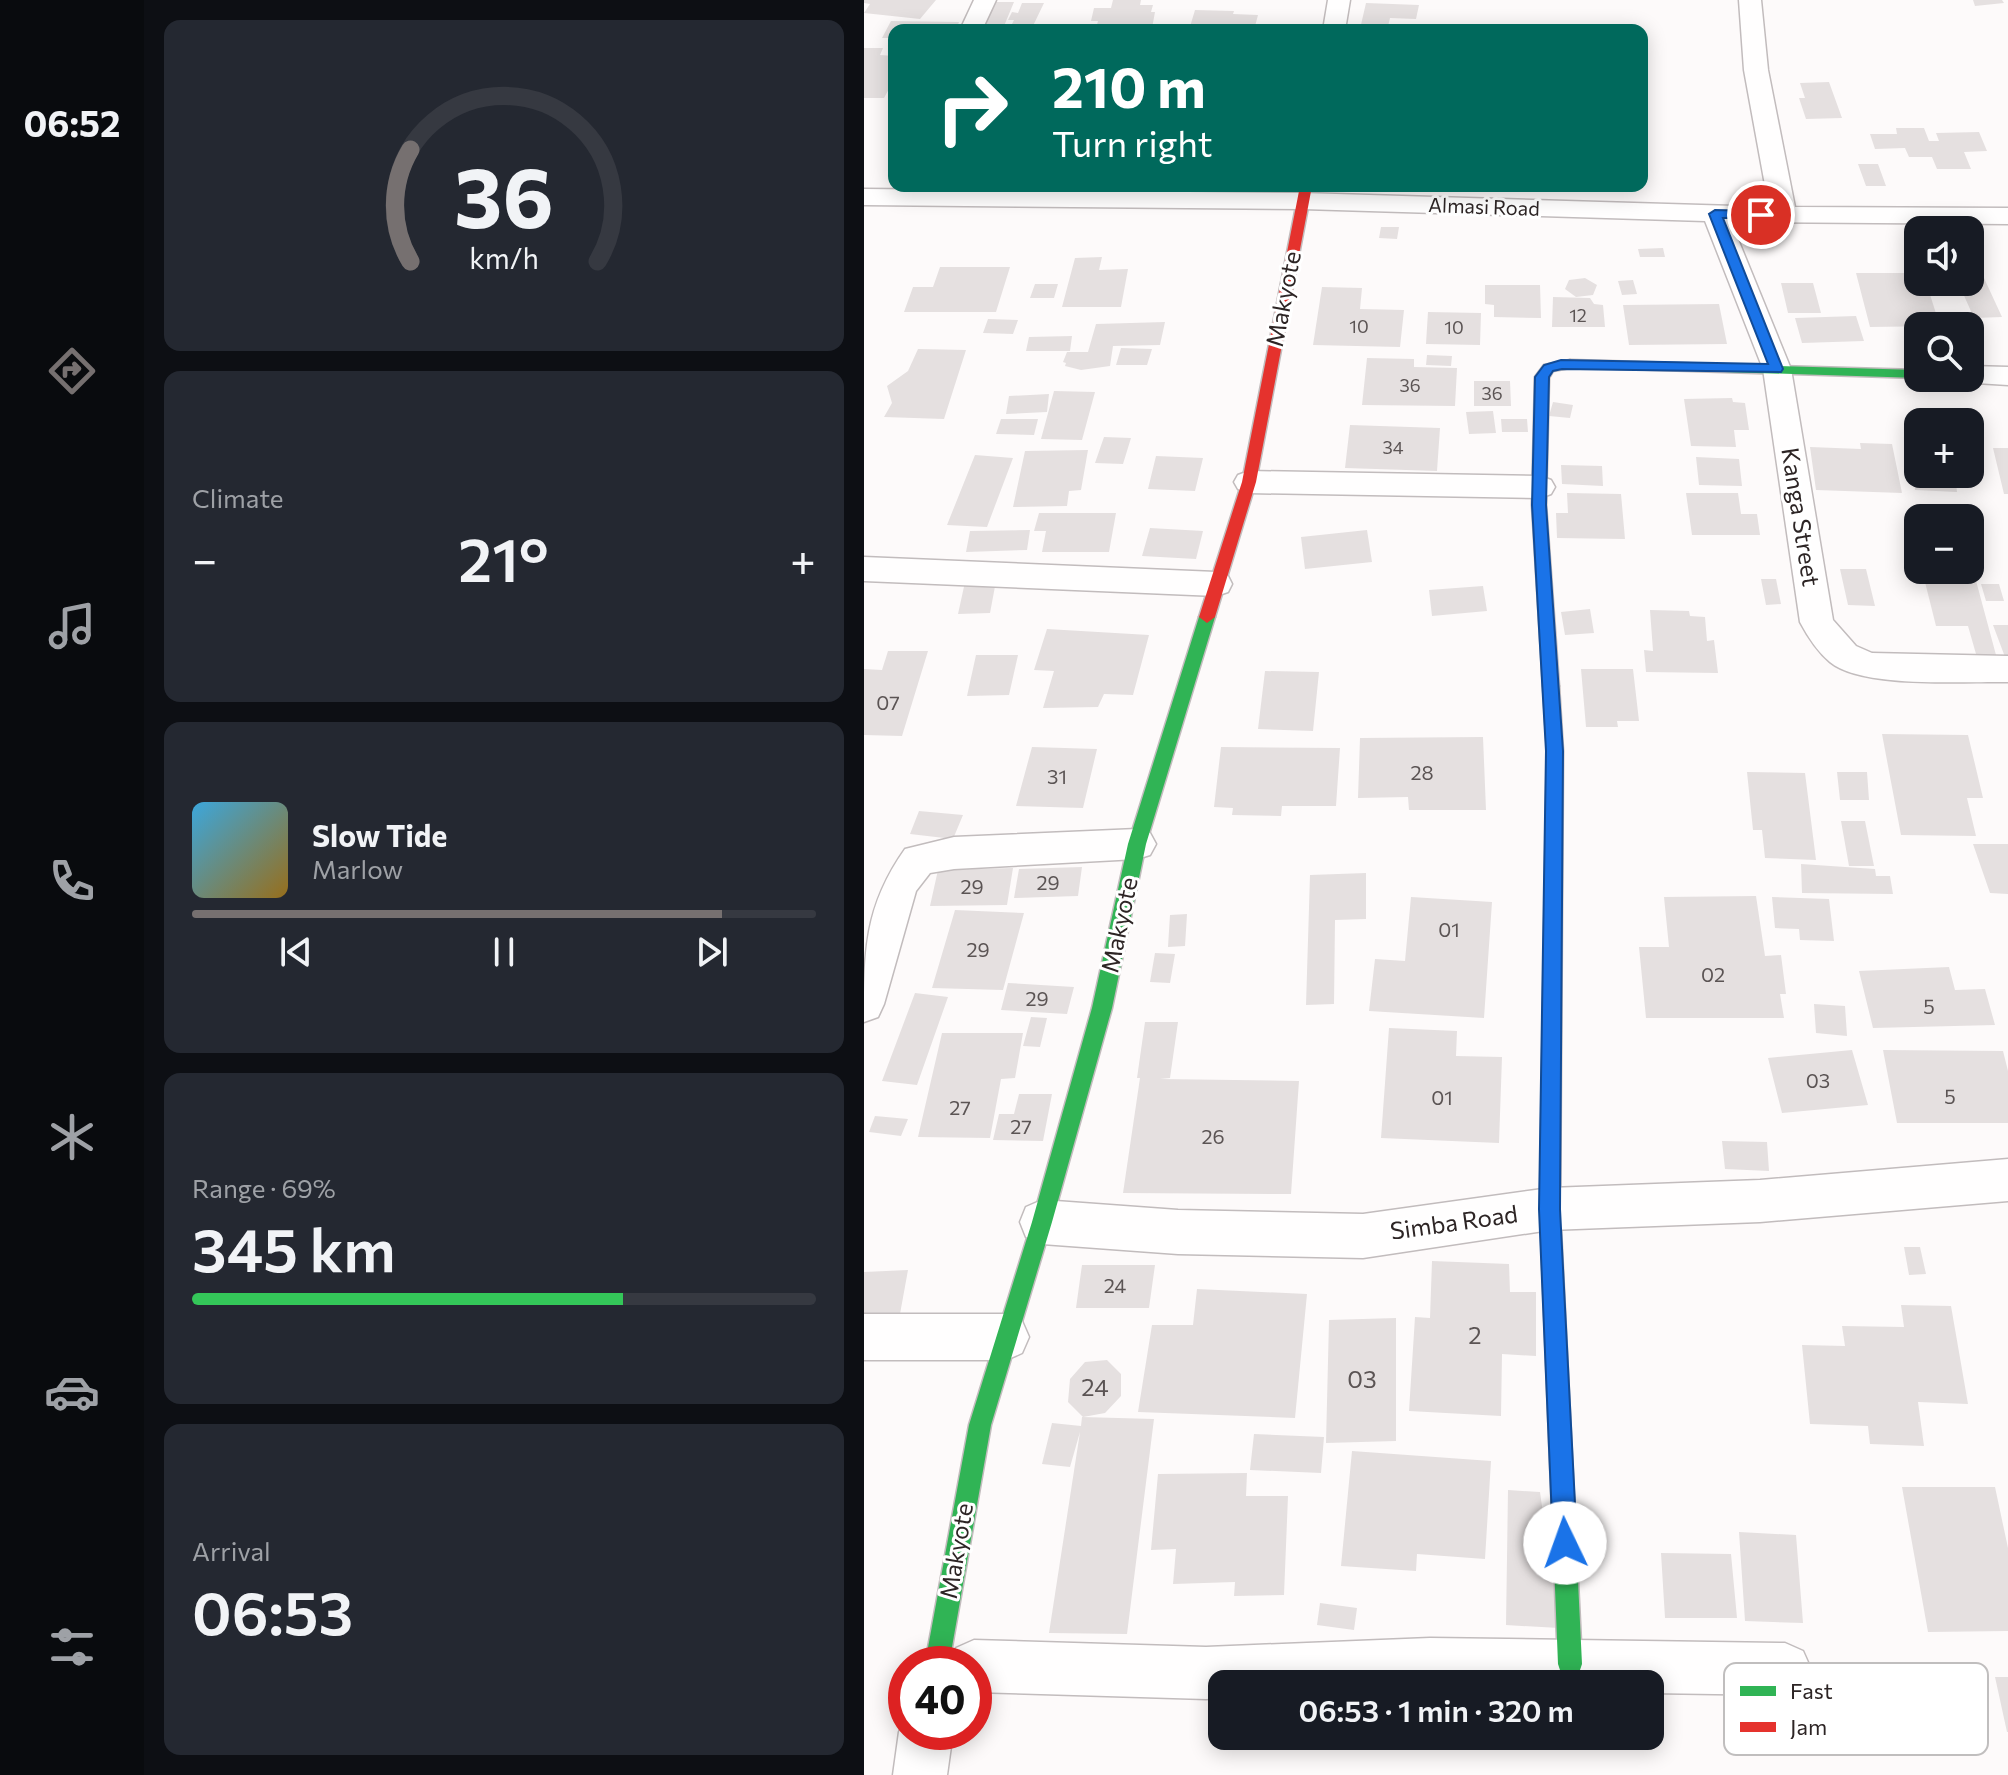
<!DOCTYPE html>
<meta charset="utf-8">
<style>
:root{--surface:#171b24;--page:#242831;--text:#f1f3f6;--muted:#9ea1a6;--line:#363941;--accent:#767070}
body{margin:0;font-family:Commissioner,sans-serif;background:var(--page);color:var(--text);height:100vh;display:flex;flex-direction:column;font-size:30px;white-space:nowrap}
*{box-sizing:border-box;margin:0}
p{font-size:26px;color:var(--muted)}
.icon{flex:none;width:44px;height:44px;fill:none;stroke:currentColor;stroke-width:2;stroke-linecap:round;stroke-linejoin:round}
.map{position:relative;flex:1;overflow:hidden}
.sheet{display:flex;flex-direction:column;gap:20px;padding:20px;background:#0d0f14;width:720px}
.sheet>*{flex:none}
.hud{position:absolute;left:24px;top:24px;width:760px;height:168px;border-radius:16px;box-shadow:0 4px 20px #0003;background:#00695c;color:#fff;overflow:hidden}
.controls{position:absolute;left:1040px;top:216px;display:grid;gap:16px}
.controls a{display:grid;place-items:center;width:80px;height:80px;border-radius:16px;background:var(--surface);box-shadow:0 4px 20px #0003;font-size:40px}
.speed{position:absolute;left:24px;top:1646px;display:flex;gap:16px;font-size:40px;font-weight:700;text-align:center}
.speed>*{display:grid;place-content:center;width:104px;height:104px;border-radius:50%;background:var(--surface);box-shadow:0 4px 20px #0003;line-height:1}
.speed .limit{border:12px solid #d22;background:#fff;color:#111}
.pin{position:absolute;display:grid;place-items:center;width:68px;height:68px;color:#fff;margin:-34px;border:4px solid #fff;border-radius:50%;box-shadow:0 2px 8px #0007}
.me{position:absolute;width:88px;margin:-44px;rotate:357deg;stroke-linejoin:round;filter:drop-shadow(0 0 6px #0008)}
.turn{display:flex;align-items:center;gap:28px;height:168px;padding:0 32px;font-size:36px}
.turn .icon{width:104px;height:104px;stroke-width:2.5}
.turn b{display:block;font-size:56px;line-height:68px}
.big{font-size:60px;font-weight:600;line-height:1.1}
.sheet .card{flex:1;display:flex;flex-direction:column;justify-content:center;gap:12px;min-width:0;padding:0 28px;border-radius:16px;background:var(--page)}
.sheet .dial{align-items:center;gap:0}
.dial svg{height:208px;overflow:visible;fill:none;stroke:var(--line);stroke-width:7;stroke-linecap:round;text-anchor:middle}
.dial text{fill:var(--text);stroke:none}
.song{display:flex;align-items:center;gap:24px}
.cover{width:96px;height:96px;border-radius:12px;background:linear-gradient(135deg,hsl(200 70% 55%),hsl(40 70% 35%))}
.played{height:8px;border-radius:4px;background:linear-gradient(90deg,var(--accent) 85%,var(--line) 85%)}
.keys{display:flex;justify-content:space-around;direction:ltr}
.heat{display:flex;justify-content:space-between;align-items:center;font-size:44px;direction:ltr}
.charge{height:12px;border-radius:6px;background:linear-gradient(90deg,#34c759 69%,var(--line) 0)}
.trip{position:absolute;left:344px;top:1670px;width:456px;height:80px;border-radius:16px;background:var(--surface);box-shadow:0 4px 20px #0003;font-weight:600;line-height:80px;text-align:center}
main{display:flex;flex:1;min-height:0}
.tabs{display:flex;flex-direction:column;width:144px;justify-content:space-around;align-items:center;background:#090b0e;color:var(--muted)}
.tabs .icon{width:56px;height:56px}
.tabs .current{color:var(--accent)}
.tabs b{font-size:36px;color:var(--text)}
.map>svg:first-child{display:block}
</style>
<main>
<nav class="tabs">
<b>06:52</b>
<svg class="icon current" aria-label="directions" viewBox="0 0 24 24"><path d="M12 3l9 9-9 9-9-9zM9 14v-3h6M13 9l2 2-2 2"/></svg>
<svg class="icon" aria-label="music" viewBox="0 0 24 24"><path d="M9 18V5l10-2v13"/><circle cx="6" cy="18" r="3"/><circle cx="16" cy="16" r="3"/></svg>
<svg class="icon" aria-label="phone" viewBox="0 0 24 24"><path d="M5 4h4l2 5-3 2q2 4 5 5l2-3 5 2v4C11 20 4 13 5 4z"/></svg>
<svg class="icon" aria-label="climate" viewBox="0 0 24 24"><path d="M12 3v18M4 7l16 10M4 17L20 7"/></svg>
<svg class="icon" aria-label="car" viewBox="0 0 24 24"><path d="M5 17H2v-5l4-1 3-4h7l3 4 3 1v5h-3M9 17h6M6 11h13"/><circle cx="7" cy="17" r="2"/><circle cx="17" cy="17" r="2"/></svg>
<svg class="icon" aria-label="filters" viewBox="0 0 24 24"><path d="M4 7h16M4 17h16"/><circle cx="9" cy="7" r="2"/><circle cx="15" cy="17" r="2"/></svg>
</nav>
<section class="sheet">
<div class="card dial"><svg viewBox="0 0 100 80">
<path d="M14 69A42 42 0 1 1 86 69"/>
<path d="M14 69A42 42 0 0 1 14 26" stroke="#767070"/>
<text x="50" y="56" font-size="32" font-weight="700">36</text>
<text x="50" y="72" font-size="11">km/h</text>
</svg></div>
<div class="card"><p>Climate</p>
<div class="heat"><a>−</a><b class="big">21°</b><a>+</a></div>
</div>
<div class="card">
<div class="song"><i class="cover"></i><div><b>Slow Tide</b><p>Marlow</p></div></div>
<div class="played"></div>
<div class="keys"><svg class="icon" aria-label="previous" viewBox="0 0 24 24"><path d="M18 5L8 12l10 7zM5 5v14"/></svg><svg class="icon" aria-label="pause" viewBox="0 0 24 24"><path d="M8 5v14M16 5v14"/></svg><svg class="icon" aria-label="next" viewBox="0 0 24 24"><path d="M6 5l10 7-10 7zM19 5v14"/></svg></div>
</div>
<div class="card"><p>Range · 69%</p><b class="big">345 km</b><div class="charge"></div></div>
<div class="card"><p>Arrival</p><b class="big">06:53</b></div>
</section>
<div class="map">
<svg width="1144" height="1775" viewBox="0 0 1144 1775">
<rect width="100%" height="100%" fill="#fdfafa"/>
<path fill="#e5e0e0" d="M0,0H72L56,19L0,13L6,4L0,3Z
M249,0H277L276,5H289L287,12H291L288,28H232L234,21H227L230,8H247Z
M1109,0H1138L1140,3L1111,6Z
M131,2H150L140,26L119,30Z
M158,3H180L167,30H145L150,20H144L148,12L154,13Z
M502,3L555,5L552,19L526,18L523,30L496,29Z
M331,10L370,11L369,14L394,15L390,30H325Z
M27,21L95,22L92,30H30V38H18Z
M0,48H19L16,55L30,56V87H26L20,98H0Z
M965,82L978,118L942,119L935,98H941L936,83Z
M1032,128H1060L1065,141H1075L1072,133L1115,132L1123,151L1100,152L1107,169H1073L1068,157H1045L1041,148L1011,149L1006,134H1033Z
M994,164H1014L1022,186H1002Z
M517,227H535L533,239L515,238Z
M799,248L801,257H776L774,249Z
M238,257L235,270L264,269L257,307H198L211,258Z
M76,267H146L132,312H40L49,287H69Z
M992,273H1054V282H1062L1076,326L1006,327Z
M721,278L733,285L729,295L712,297L701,289L705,280Z
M1120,278L1138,317L1110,318L1094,282Z
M769,280L773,294L758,295L754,281Z
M917,283H949L957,313H924Z
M171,284H194L190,298H166Z
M621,285H676L677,318L630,317V305L621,304Z
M458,287L498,288L496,309L540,310L536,347L449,345Z
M689,297L726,298L730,304L739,305L741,327H688Z
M855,304L863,344L765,345L759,305Z
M564,312L617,313L616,345L562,344Z
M992,316L1000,341L938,343L931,318Z
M124,319L154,320L149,334L119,333Z
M301,322L296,345L249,346L246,366L217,370L201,366L202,363L199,362L203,352H224L232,324Z
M208,336L206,351H162L165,337Z
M257,348L288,349L283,365H252Z
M54,349L102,350L80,419L20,417L28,403L23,386L44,371Z
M563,355L588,356L587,366L562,365Z
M503,358L550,359V367L593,368L591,406L498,405Z
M610,381H646L647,406H610Z
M190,391L231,392L218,440L177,439Z
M185,394L183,412L142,414L145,396Z
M868,398L869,402L881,403L885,430H870L872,447L827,446L820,399Z
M689,402L709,405L706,418L685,416Z
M629,411L632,433L605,434L602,412Z
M137,419H174L170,435L132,434Z
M637,419H663L664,432H638Z
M486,425L576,428L573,471L481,468Z
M240,437L267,438L259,464L231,463Z
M996,443L1028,444L1038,493L952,490L946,447L997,449Z
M1129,448H1144V494H1140Z
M224,450L217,490L205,491L203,506L149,507L161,451Z
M111,455L149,458L123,527L83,525Z
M292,456L339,458L331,491L284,489Z
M832,457L875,459L878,486L835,485Z
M697,465L738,466L739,486L698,484Z
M1048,467H1054V474H1091L1093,492L1051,490Z
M703,493L757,494L761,539L693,538L692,513H704Z
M822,493H874L877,514H893L896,535H828Z
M175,513H252L245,552H178L182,531H170Z
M286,528L339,531L332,559L278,556Z
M166,530L163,550L102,552L106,531Z
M503,530L508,562L441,569L437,537Z
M976,569H1002L1011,606L984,605Z
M1111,577L1132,655L1112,654L1104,626H1072L1060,578Z
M897,579H912L917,604L902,605Z
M132,581L126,613L94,614L101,582Z
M1117,584H1135L1140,601H1122Z
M619,586L623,611L568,616L565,590Z
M726,609L730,633L701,635L697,612Z
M786,610L825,611L826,616L841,617L843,641L850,640L854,673L782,672L780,650L789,651Z
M1129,625H1144V657H1141Z
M183,629L285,635L269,695L240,694L234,707L179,708L190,671L170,670Z
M24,651H64L38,736L0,735V669L18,670Z
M112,655H154L145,695L103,696Z
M717,669H769L775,721H753L754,727H722Z
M401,671L455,672L449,731L394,729Z
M1018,734L1104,735L1119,798H1103L1112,836L1037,835Z
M619,737L622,810H545L544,797L494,798L496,738Z
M168,747L233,749L219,808L152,806Z
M357,747L476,748L472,806H418L417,816L368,815L369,808L350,807Z
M883,772L941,773L952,860L901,858L898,830H889Z
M973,772H1003L1005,800H976Z
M55,811L99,815L89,839L46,834Z
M977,821H1001L1010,866H985Z
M1109,844H1144V894L1126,893Z
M937,864L1011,869L1012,876H1026L1029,894L938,893Z
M218,867L214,896L150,898L155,869Z
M149,868L143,905L66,906L74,870Z
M502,873V919L471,920L470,1004L442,1005L446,875Z
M892,896L901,956L917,955L922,994H916L920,1018H782L775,947H805L800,897Z
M547,897L628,902L620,1018L505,1011L511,959L541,961Z
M908,897L965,899L970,941L936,940L935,929L911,928Z
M91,910L160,913L139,990L68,988Z
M323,914L321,946L304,947L306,915Z
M291,953L311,954L306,983L286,982Z
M1085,967L1091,990L1121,989L1131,1025L1009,1028L995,971Z
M144,983L210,987L203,1014L137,1010Z
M51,993L84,997L53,1085L18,1081Z
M950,1004L981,1006L983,1036L952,1033Z
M167,1017L183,1018L176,1047L159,1046Z
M281,1022H314L306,1078L296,1079L435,1081L427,1194L259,1193L276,1078H273Z
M525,1028L593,1031L592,1056L638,1057L635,1143L517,1138Z
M78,1033H159L151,1078L137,1079L126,1138L54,1137Z
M988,1050L1004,1105L918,1113L904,1058Z
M1019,1050L1139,1051L1144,1071V1123H1033Z
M155,1094H188L179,1141L129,1140L135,1114H150Z
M11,1116L44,1119L37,1136L5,1132Z
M858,1141L903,1142L905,1171L861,1169Z
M1040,1247H1056L1062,1274L1045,1275Z
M568,1261L645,1264L646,1292H672V1356L638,1354L637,1416L545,1411L551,1317L566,1318Z
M218,1265H291L285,1308H212Z
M44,1270L34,1325L0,1326V1272Z
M333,1289L443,1294L431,1418L274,1412L288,1325H329Z
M1037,1305L1087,1306L1104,1404L1054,1402L1060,1446L1006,1444L1004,1426L946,1424L938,1345L981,1346L978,1326L1040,1327Z
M532,1318V1441L462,1443L465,1320Z
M243,1360L257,1374V1396L241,1413L219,1417L204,1402L206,1379L221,1362Z
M218,1417L290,1419L263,1634L185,1633L216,1432L206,1467L178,1464L188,1423L217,1426Z
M390,1434L460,1437L457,1473L386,1470Z
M488,1451L627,1461L621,1559L553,1554L552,1571L477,1566Z
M383,1473L382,1496H424L420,1595L370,1596L371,1582L309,1584L312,1549L287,1550L294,1474Z
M1038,1487H1131L1144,1548V1631L1064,1632Z
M644,1490L676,1492L695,1628L642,1625Z
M875,1532L932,1535L939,1623L881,1621Z
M797,1553L867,1554L873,1618H801Z
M456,1603L493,1608L490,1630L453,1625Z
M1131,1677H1144V1732H1143Z"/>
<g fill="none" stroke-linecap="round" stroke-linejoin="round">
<g stroke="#c2bcbd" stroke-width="3">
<path id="street" d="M110,0H132L118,30H96Z
M464,0H486L481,30H459Z
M875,0H897L904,70L931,207L1144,208V224L867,222L927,369L969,620L992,646L1008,653L1144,656V682C1100,681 999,689 966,662C953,651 944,637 936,622L899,369L841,221L439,209L0,205V189L439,193L905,207L880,70Z
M1106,366L1144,367V385L1096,382L1094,378H1106Z
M385,471L676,476L687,480L691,487L687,494L676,498L385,493L374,489L370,482L374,475Z
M0,557L352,572L364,576L368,584L364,592L352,596L0,581Z
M273,829L286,833L292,844L286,855L273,859L90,869L66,873L52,891L20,1004L14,1017L0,1022C0,952 0,907 41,849L90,837Z
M1144,1159V1201L896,1222L686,1230L499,1258L314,1254L178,1244L162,1237L156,1222L162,1207L178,1200L314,1210L499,1214L686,1188L896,1180Z
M0,1314H142L158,1321L165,1337L158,1353L142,1360H0Z
M566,1638L921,1643L939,1651L947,1669L939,1687L921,1695L786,1693V1684H358V1698L342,1699L110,1692V1664H85L92,1648L110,1640L342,1647Z
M42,1716V1732H89L83,1775H29L35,1732Z"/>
</g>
<g stroke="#c2bcbd" stroke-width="3">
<path id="fast" d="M706,360L1054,370L1055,378L701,367L699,364Z
M343,611L351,617L282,844L248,1008L188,1222L127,1425L85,1664H61L105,1425L168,1222L228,1008L264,844L335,617Z
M687,680L695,686L699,751L696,1209L718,1664L715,1673L706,1676L697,1673L694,1664L676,1209L683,751L679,686Z"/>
</g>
<g stroke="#c2bcbd" stroke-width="3">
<path id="jam" d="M436,186H448L392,482L351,617L343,623L335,617L378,482Z
M706,360L713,364L711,367L689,371L685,378L682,505L695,686L687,692L679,686L668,505L671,377L680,365Z"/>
</g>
<use href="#street" fill="#fffefe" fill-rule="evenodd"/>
<use href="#fast" fill="#30b455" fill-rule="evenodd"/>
<use href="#jam" fill="#e5322d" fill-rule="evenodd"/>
</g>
<path fill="#1a73e8" stroke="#114b97" stroke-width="2" d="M851,210L897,211L903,215L897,218H859L919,369L917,372L698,369L689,371L685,377L682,505L699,751L696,1209L713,1543L709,1551L701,1555L692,1551L689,1543L675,1209L682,751L668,505L671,377L680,365L697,360L904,364L845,214Z"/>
<g text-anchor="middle" stroke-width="6" stroke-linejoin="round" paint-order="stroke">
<g font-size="18" fill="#5b5454">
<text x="714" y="322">12</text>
<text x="495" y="333">10</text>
<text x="590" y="334">10</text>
<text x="546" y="392">36</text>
<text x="628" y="400">36</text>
<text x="529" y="454">34</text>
</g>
<g font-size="20" fill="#2d2525" stroke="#fff">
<text transform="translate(620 207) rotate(2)" y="7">Almasi Road</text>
</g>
<g font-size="20" fill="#5b5454">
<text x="24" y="710">07</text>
<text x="558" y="780">28</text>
<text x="193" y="784">31</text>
<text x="184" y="890">29</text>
<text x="108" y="894">29</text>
<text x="585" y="937">01</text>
<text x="114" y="957">29</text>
<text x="849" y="982">02</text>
<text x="173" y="1006">29</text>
<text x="1065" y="1014">5</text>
<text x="954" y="1088">03</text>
<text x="1086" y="1104">5</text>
<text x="578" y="1105">01</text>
<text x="96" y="1115">27</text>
<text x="157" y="1134">27</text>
<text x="349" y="1144">26</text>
<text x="251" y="1293">24</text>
</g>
<g font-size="24" fill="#2d2525" stroke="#fff">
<text transform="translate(420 299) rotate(-79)" y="8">Makyote</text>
<text transform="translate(936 517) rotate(81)" y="8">Kanga Street</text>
<text transform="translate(256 925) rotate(-78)" y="8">Makyote</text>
<text transform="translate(590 1223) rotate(-8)" y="8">Simba Road</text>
<text transform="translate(93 1551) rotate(-80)" y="8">Makyote</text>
</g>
<g font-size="24" fill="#5b5454">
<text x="611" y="1344">2</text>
<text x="498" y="1388">03</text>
<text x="231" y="1396">24</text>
</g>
</g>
<rect x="860" y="1663" width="264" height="92" rx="12" fill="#fff" stroke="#c0bebe" stroke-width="2"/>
<rect x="876" y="1686" width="36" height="10" fill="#30b455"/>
<rect x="876" y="1722" width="36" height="10" fill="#e5322d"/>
<g font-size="22" fill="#2d2525">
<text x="926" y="1699">Fast</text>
<text x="926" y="1735">Jam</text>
</g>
</svg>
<div class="controls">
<a><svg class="icon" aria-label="sound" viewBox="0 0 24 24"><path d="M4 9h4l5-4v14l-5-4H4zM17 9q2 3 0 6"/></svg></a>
<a><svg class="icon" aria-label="search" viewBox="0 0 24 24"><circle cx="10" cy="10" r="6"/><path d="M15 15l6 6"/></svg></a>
<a>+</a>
<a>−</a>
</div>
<div class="speed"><div class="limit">40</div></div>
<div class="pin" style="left:897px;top:215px;background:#d93025"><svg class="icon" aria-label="arrive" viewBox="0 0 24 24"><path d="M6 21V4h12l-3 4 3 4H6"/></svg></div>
<svg class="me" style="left:701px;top:1543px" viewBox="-20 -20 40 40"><circle r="19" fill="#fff"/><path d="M0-13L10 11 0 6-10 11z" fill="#1a73e8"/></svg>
<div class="trip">06:53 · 1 min · 320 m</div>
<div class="hud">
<div class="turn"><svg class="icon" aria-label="right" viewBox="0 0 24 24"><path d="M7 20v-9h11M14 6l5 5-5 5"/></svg><div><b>210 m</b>Turn right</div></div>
</div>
</div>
</main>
